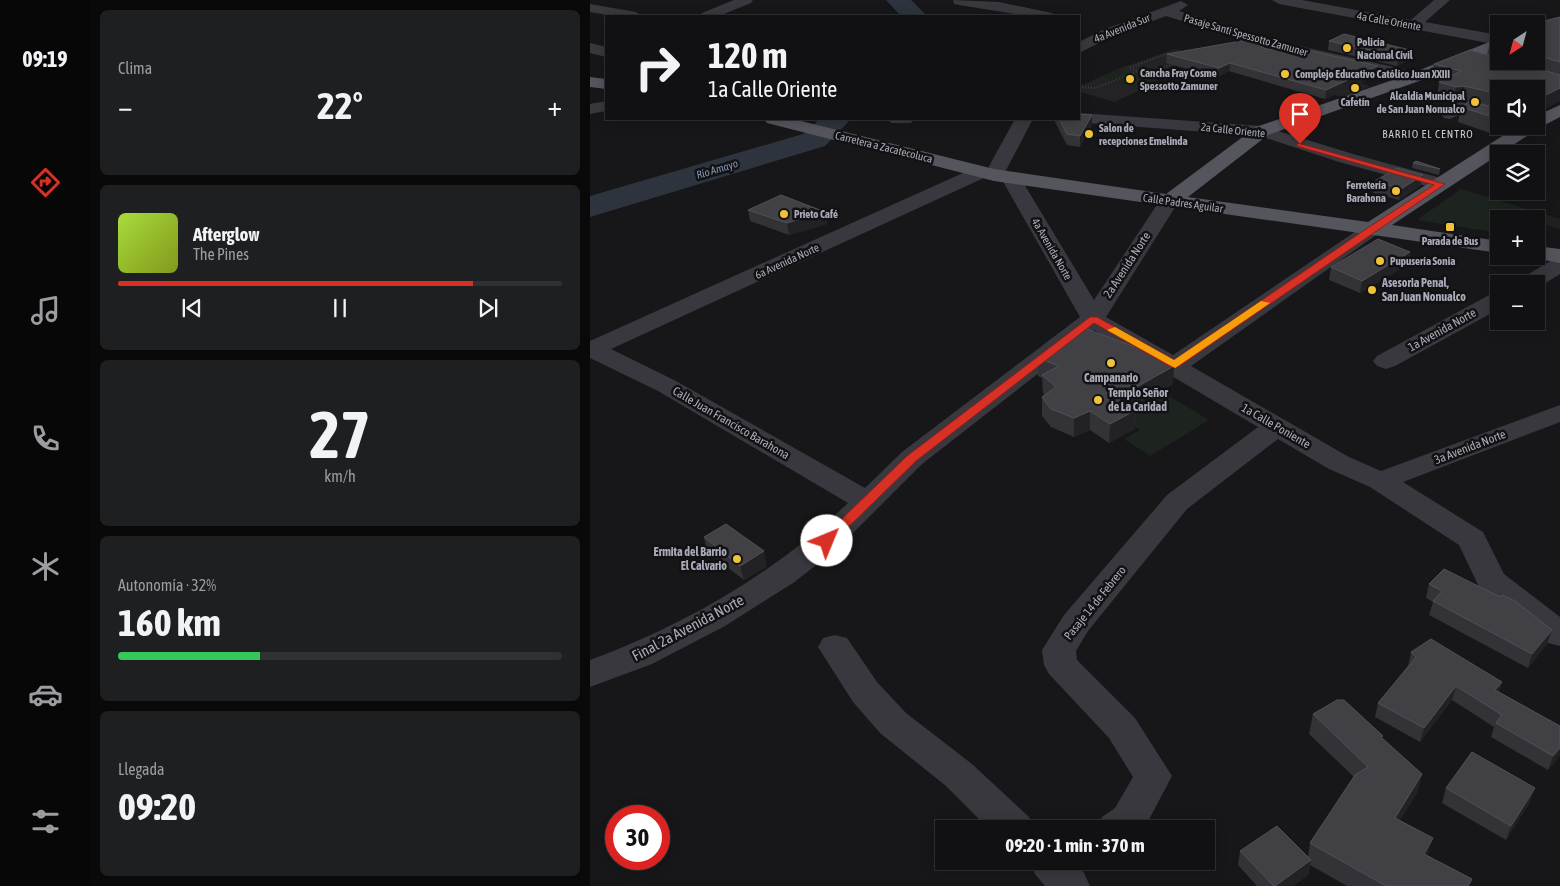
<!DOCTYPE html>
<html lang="es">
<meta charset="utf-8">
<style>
:root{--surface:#111113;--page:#1e1f21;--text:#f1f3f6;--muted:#9c9da0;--line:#303133;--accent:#d93025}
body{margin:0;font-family:"Asap Condensed",sans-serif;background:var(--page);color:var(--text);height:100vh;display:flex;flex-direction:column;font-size:19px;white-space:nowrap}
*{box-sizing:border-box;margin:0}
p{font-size:16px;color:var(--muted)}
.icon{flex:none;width:28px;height:28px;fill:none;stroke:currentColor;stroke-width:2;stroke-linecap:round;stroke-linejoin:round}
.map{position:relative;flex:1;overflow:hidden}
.drawer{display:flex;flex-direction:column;gap:10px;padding:10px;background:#09090a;width:500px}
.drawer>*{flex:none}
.guide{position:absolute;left:15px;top:15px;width:475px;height:105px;border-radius:0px;box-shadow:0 2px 12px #0003,0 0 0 1px var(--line);background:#111113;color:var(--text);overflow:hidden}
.needle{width:32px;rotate:216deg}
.fabs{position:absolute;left:900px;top:15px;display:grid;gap:10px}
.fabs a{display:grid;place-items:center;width:55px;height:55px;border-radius:0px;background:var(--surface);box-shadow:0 2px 12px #0003,0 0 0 1px var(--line);font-size:25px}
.speed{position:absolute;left:15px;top:805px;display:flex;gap:10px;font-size:25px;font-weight:700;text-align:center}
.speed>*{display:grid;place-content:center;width:65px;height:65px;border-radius:50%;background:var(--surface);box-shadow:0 2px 12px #0003,0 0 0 1px var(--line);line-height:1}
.speed .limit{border:8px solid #d22;background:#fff;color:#111}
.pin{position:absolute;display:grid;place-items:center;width:42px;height:42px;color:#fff;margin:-51px -21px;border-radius:50% 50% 50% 0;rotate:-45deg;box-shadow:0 0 5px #0007}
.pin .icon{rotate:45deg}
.me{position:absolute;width:55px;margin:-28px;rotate:45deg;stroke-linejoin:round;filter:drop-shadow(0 0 4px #0008)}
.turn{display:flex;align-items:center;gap:18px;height:105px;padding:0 20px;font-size:22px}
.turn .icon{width:65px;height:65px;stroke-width:2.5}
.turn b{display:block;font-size:35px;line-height:42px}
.big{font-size:38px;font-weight:700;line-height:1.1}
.drawer .tile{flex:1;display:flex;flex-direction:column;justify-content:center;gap:8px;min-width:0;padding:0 18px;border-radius:8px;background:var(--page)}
.drawer .dial{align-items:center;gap:0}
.dial b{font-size:65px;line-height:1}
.song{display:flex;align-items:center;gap:15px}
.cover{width:60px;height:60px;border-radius:8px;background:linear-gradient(135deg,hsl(80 70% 55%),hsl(70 70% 35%))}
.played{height:5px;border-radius:2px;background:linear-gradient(90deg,var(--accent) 80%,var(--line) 80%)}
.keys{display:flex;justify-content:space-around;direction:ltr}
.heat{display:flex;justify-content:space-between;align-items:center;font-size:28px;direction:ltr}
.charge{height:8px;border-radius:4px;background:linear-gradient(90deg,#34c759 32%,var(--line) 0)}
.trip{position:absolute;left:345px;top:820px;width:280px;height:50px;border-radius:0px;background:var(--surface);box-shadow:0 2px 12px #0003,0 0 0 1px var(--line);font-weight:700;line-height:50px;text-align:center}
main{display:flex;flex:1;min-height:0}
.tab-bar{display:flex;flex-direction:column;width:90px;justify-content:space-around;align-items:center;background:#070708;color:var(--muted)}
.tab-bar .icon{width:35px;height:35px}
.tab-bar .active{color:var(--accent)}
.tab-bar b{font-size:22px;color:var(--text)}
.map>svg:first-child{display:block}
</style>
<main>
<nav class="tab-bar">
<b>09:19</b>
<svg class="icon active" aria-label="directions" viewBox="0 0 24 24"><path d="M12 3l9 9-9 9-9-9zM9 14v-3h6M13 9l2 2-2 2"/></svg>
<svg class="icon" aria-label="music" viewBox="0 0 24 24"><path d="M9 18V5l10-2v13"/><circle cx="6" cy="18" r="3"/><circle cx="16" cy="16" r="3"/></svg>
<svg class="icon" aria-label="phone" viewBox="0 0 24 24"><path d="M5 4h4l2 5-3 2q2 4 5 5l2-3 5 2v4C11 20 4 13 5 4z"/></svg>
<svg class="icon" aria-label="climate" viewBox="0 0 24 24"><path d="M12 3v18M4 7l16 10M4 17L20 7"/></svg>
<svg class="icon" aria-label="car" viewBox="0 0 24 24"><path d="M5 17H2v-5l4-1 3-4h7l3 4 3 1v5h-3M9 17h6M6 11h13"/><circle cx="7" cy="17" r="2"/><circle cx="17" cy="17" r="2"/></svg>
<svg class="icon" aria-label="filters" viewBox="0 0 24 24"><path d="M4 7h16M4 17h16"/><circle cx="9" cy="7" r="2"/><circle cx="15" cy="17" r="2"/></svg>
</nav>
<section class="drawer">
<div class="tile"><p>Clima</p>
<div class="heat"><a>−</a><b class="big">22°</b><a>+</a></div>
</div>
<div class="tile">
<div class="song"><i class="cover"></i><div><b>Afterglow</b><p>The Pines</p></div></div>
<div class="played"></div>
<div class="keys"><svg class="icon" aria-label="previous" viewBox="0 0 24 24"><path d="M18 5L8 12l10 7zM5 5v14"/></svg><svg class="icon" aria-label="pause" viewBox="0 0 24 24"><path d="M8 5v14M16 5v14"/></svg><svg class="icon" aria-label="next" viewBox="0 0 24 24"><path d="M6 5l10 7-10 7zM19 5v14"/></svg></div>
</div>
<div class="tile dial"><b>27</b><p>km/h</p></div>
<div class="tile"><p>Autonomía · 32%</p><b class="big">160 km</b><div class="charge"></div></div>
<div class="tile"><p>Llegada</p><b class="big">09:20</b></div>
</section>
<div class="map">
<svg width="970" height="886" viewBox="0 0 970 886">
<rect width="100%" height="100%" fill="#171719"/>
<path fill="#232326" d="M585,49L612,56L747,76L780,86L754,98L720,87L709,92L639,71L628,77L585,66L558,76L569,81L525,102L489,92V84H495L528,69Z"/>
<path fill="#1d241f" d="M528,69L569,81L552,89L511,78Z
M871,189L970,219V229L954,224L946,230V219H909V233L827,220Z
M574,393L619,420L560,456L534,439L550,430L531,417Z"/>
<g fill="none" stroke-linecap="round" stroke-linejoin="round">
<path fill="#2d343d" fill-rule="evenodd" d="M296,0H321L337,16H311Z
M230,119H261L235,146L0,217V196L213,134Z"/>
<path stroke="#3e3f45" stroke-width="2" stroke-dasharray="1 2" stroke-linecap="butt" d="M580,56L576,54L539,68L558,74L586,63
M489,87L506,88L548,71"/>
<path fill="#38383e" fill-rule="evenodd" d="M144,0H163L161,3L129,16H110L112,13Z
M363,0L409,2L462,13L464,16H437L369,5L364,4Z
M682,0H712L821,20L844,0H860L835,22L909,35V45L689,4Z
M591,1L598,5L589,11L687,41L826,72L834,77L826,82L678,48L576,16L525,35L489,53V42L515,29Z
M0,4L46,12L53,16H23L0,12Z
M0,43L16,47V57L0,53Z
M16,101V111L0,114V104Z
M871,102L909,112V123L873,113L860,119L854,118L851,114L865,103Z
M489,113L672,126L763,154L858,180L861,184L858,188H844L749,162L670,136L483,122L481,119H489Z
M298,119H324L321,123H301Z
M425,119H443L414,174H428L504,300L572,197L579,195L586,197L589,201L516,317L583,355L775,225L782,223L789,225L792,229L789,233L601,366L759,457L791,471L970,405V422L813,482L893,532L914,574L970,617V646L958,643L890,589L869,545L780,487L739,469L688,439L597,509L498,631L486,651L487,660L545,718L582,776L554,829H506L512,817L525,808L543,777L519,738L459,674L454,665L452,650L474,615L577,495L668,427L504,330L332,464L248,548L203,583L135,626L62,664L0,687V660C95,625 185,573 258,503L68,391L0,358V341L384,168L391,166L398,168ZM396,177L404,181L411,178L490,317L312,452L275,488L86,381L21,349Z
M970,258V274L946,289V284H927L930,279L962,260Z
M909,292V309L805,366L796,369L787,366L783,361L787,356L901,294Z
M245,635L257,638L287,682L316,713L382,764L439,817L445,829H399L356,786L290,733L263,702L228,647L233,638Z
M439,861H484L494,873L500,886H455L445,874Z"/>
<path fill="#54555d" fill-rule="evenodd" d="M909,38V49L832,80L678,135L598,197L778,222L928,126H946V116L970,105V117L949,128L802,225L909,241V253L404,181L177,123L174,119H203L404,169L576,194L666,127L820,74Z
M0,77L16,79V89L0,87Z
M946,246L970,249V263L938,257L946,256Z"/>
</g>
<path fill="#333337" d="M970,17V101L946,113V89H909V126L906,135L868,122L871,107L879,102L871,100L863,102L847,97L849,82L852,81L841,78L844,64L897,55L900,42L909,38V61H946V24Z
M739,41L820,50L819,60L807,66L738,50Z
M681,42L680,50L712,56L788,66L787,75L735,99L639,71L628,77L576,63L577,54Z
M465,119H489L502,125L490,147L477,145L465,122Z
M823,163L850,169L849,175L822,168Z
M833,175L830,186L809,200L783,193L785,181Z
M158,210L235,212L237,224L199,235L160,221Z
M820,252L818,264L770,293L739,280L741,267Z
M448,358L584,366L583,384L542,408L546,410L545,429L519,443L500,430L484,437L461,427L452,416V397L455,395L453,393L452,378L448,376Z
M114,537L177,566L154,580L117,552Z
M839,584L957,644L938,668L839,615L843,602L836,598Z
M821,652L912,682L909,692L970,726V755L958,770L901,737L904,727L862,700L830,742L785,717L788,703L818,667Z
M723,714L792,739L832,774L827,793L810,820L838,856L882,879L879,886H757L720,865L718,875L703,886H667L648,865L650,851L718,857L720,843L764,777L719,734Z
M856,788L940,802L916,840L852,803Z"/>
<path fill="#222225" d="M681,42L680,50L671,47Z
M820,50L819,60L807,66L808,56Z
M640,63L639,71L628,77L629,68Z
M788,66L787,75L735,99L736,90Z
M874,86L871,100L863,102L866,87Z
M970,88V101L946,113V100Z
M502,115V125L490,147V136Z
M909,124V126H922L906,135Z
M833,175L830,186L809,200L811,189Z
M235,212L237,224L199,235L197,223Z
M820,252L818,264L770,293L772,281Z
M584,366L583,384L527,417V398Z
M546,410L545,429L519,443L520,424Z
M500,411V430L484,437V418Z
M174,551L177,566L154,580L150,566Z
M962,630L957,644L938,668L942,654Z
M912,682L908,696L905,690Z
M866,686L862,700L830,742L834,728Z
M970,748V755L958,770L963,756Z
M832,774L827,793L799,837L805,818Z
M945,788L940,802L916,840L921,826Z
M843,838L837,858L834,854Z
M721,860L718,875L703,886H685Z"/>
<path fill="#404045" stroke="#505157" d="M970,17V62L946,55V24H941L947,21L950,22Z
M754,34L820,50L808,56L739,41Z
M668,38L681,42L671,47L680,50L686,48L712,56L721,51L788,66L736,90L640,63L629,68L577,54Z
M909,38V44L900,42Z
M880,50L909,58V61H922L970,75V88L946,100V89H909V94L874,86L866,87L849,82L871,71L844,64Z
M880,101L909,109V119L871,107Z
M489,114L502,115L490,136L477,134L469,119H489Z
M826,161L850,169L823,163Z
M807,168L833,175L811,189L785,181Z
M191,195L235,212L197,223L158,210Z
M788,239L820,252L772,281L741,267Z
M489,326L550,349L553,348L584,366L527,398L546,410L520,424L500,411L484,418L461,409L452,397L466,387L452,375L469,366L448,358Z
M136,524L174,551L150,566L114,537Z
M854,569L910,597L912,595L925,601L962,630L942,654L843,601L852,591L839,584Z
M841,639L912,682L905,690L970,726V748L963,756L906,723L912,715L866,686L834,728L788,703L826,657L821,652Z
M747,700H754L793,736L791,737L832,774L805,818L843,838L834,854L882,879L878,886H796L720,843L765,775L778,767L723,714Z
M882,752L945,788L921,826L856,788Z
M687,826L721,860L685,886H684L650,851Z"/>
<path fill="#d93025" stroke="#8d1f18" d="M707,143L855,184L588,367H581L504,323L326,461L241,544H232L230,541L232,538L317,456L500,317H507L584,360L779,227L844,185L707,146Z"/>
<path fill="#f59e0b" d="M671,301L680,303L585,368L517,330L525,327L584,360Z"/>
<g fill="#eec339" stroke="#121214" stroke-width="2">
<circle cx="757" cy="48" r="5"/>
<circle cx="695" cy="74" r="5"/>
<circle cx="540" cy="79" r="5"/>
<circle cx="765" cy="88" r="5"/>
<circle cx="885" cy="102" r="5"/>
<circle cx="499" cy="134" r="5"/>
<circle cx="806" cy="191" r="5"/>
<circle cx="194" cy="214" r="5"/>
<rect x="855" y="222" width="10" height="10" rx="2.5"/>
<circle cx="790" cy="261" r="5"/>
<circle cx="782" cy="290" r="5"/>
<circle cx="521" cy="363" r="5"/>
<circle cx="508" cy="400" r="5"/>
<circle cx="147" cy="559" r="5"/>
</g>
<g text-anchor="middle" stroke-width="5" stroke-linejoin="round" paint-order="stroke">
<g font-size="11" fill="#a9acb8" stroke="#121214">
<text transform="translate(799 21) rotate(10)" y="4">4a Calle Oriente</text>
<text transform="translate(532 28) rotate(-22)" y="4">4a Avenida Sur</text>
<text transform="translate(656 35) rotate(16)" y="4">Pasaje Santi Spessotto Zamuner</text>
<text transform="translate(643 130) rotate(6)" y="4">2a Calle Oriente</text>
<text transform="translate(294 147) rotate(14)" y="4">Carretera a Zacatecoluca</text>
<text transform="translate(593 203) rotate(8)" y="4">Calle Padres Aguilar</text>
<text transform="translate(462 249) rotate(60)" y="4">4a Avenida Norte</text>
<text transform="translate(197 261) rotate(-25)" y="4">6a Avenida Norte</text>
</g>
<g font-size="11" font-weight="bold" fill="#a9acb8" stroke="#121214" text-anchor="start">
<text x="767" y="46">Policía<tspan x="767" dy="13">Nacional Civil</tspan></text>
<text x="550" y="77">Cancha Fray Cosme<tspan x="550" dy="13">Spessotto Zamuner</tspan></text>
<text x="705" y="78">Complejo Educativo Católico Juan XXIII</text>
<text x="875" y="100" text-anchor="end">Alcaldia Municipal<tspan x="875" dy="13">de San Juan Nonualco</tspan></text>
<text x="765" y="106" text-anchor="middle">Cafetín</text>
<text x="509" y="132">Salon de<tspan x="509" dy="13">recepciones Emelinda</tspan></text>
<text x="796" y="189" text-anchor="end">Ferretería<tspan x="796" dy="13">Barahona</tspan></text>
<text x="204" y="218">Prieto Café</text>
<text x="860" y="245" text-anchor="middle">Parada de Bus</text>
<text x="800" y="265">Pupusería Sonia</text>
</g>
<g font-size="11" letter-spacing="1" fill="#caccd5" stroke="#121214">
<text x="838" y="138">BARRIO EL CENTRO</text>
</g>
<g font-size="11" font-style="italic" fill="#8197b3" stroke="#121214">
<text transform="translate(127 169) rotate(-17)" y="4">Río Amayo</text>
</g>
<g font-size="12" fill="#a9acb8" stroke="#121214">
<text transform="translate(537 265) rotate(-57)" y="4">2a Avenida Norte</text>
<text transform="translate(852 330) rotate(-29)" y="4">1a Avenida Norte</text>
<text transform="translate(141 423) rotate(30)" y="4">Calle Juan Francisco Barahona</text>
<text transform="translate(686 426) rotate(30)" y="4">1a Calle Poniente</text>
<text transform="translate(880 447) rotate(-21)" y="4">3a Avenida Norte</text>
<text transform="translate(505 603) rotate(-51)" y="4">Pasaje 14 de Febrero</text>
</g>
<g font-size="12" font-weight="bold" fill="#a9acb8" stroke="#121214" text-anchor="start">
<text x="792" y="287">Asesoria Penal,<tspan x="792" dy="14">San Juan Nonualco</tspan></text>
<text x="521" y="382" text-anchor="middle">Campanario</text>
<text x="518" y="397">Templo Señor<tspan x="518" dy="14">de La Caridad</tspan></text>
<text x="137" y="556" text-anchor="end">Ermita del Barrio<tspan x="137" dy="14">El Calvario</tspan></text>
</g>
<g font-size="15" fill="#a9acb8" stroke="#121214">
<text transform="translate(98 628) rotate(-28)" y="5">Final 2a Avenida Norte</text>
</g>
</g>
</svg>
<div class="fabs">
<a><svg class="needle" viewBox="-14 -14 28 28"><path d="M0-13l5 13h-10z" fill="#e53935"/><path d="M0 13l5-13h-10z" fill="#9c9da0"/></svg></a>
<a><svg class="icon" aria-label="sound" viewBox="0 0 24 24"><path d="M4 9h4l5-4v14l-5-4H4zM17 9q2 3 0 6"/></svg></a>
<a><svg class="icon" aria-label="layers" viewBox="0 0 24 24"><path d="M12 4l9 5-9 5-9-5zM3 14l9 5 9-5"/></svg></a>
<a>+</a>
<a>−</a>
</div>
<div class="speed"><div class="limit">30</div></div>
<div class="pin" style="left:710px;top:144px;background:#d93025"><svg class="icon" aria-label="arrive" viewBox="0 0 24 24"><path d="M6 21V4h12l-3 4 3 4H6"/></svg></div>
<svg class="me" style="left:237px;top:541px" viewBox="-20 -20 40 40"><circle r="19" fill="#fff"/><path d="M0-13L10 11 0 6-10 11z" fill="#d93025"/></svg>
<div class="trip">09:20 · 1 min · 370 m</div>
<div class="guide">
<div class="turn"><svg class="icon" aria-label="right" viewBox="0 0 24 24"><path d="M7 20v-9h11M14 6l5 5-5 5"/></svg><div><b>120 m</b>1a Calle Oriente</div></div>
</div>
</div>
</main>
